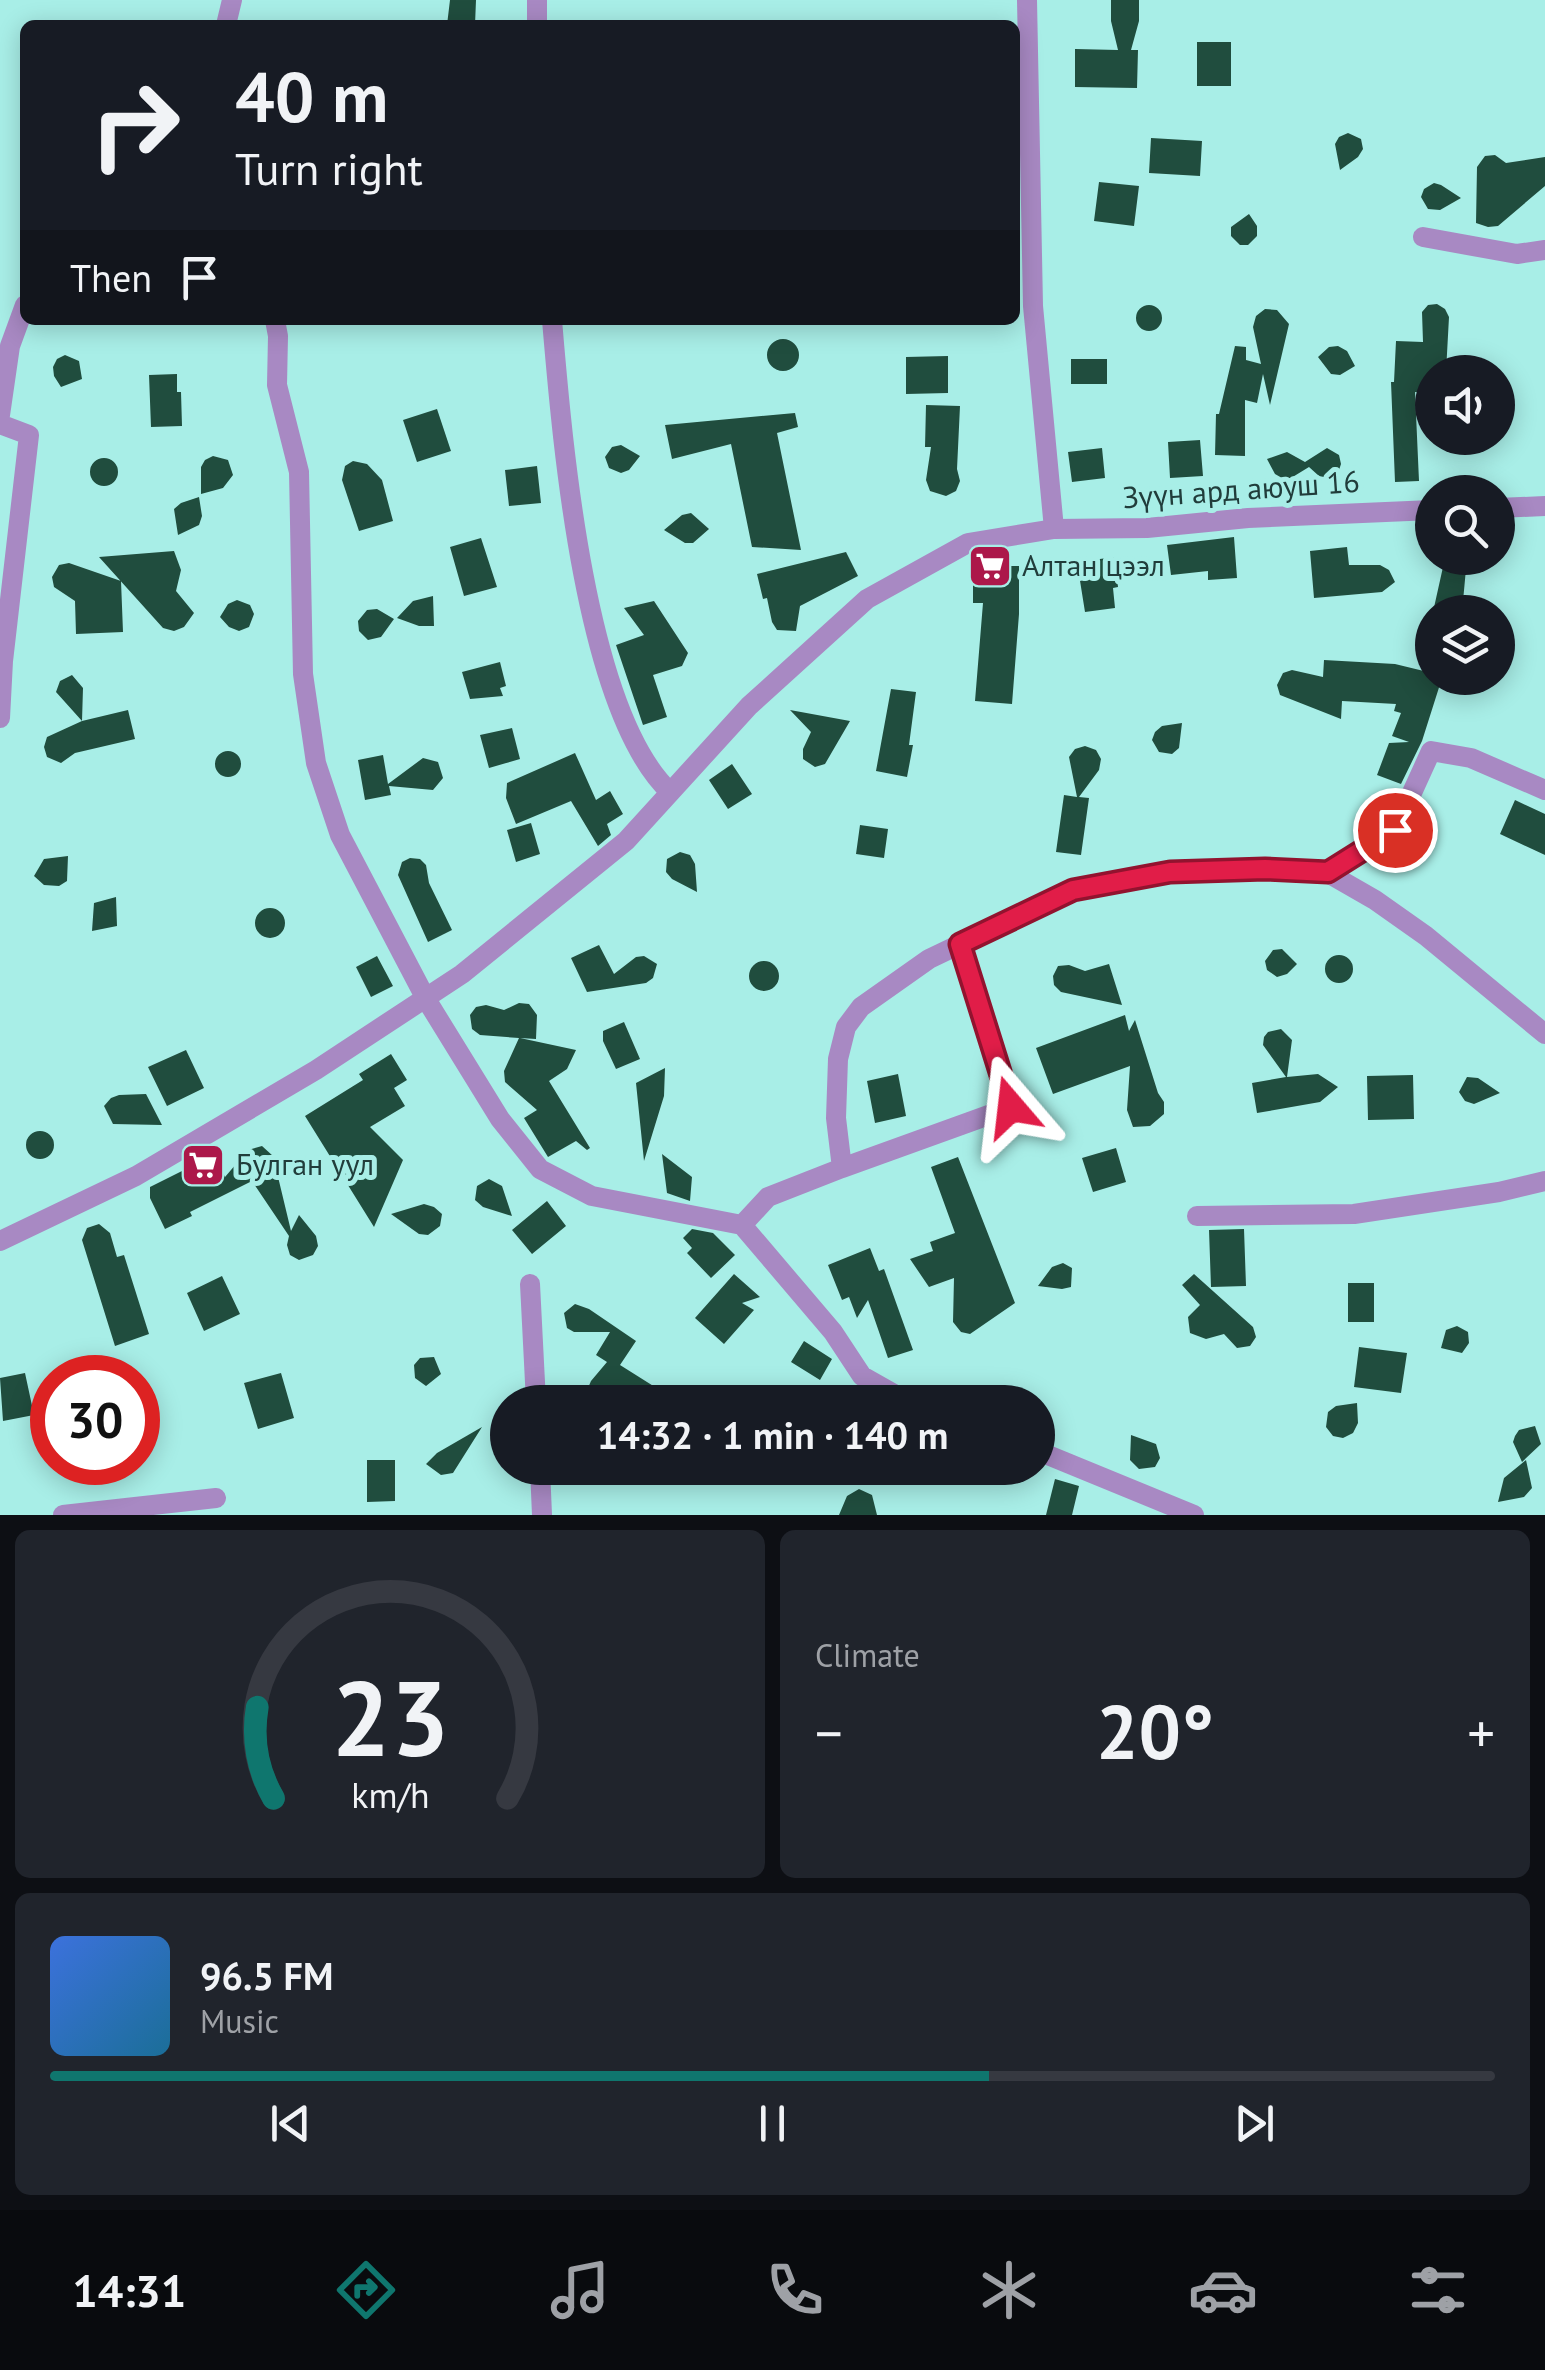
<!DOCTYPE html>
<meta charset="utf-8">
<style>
:root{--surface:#171b24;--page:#20242c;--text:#f1f3f6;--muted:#9ea1a6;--line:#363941;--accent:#0f766e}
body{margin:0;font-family:"PT Sans",sans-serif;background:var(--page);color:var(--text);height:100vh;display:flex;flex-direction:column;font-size:38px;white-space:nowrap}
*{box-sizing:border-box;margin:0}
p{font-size:32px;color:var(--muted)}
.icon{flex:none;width:55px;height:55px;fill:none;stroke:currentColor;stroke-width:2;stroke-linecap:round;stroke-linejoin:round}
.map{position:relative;height:1515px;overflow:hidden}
.panel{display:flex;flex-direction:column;gap:15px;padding:15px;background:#0d0f14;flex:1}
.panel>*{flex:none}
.banner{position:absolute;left:20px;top:20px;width:1000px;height:305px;border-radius:15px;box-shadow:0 5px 25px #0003;background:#171b24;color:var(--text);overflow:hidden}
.controls{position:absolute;left:1415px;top:355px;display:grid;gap:20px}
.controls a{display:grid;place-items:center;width:100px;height:100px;border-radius:50%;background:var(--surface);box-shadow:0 5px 25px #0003;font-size:50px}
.speed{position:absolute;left:30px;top:1355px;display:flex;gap:20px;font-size:50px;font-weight:700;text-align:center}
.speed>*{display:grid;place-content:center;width:130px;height:130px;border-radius:50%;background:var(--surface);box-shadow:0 5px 25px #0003;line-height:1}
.speed .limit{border:15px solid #d22;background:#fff;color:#111}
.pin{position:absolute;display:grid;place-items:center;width:85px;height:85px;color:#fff;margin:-42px;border:5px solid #fff;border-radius:50%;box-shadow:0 2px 10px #0007}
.me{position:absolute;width:110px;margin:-55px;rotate:343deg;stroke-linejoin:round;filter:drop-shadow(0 0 8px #0008)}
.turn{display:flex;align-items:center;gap:35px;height:210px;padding:0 50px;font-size:45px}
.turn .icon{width:130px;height:130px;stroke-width:2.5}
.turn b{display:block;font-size:70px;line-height:85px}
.then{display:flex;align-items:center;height:95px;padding:0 50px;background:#0003;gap:20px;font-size:38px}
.big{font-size:75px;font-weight:700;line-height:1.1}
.panel .card{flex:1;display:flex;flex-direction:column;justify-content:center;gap:15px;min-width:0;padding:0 35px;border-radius:15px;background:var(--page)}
.panel .dial{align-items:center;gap:0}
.dial svg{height:260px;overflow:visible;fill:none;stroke:var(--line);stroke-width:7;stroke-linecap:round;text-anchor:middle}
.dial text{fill:var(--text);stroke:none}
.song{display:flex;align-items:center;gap:30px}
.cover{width:120px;height:120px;border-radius:15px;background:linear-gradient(135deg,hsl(220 70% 55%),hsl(200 70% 35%))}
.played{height:10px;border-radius:5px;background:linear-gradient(90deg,var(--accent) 65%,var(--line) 65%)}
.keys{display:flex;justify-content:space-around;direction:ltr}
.heat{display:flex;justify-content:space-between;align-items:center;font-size:55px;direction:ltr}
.panel .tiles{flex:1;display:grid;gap:15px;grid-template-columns:1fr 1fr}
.card:last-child{grid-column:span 2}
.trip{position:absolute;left:490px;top:1385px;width:565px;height:100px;border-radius:50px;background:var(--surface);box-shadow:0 5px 25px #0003;font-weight:700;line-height:100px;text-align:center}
.tab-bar{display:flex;height:160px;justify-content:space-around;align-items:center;background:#090b0e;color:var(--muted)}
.tab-bar .icon{width:70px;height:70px}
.tab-bar .on{color:var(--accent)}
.tab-bar b{font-size:45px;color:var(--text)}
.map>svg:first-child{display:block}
</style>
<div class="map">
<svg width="1545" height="1515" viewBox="0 0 1545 1515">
<rect width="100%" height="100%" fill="#a8eee7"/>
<path fill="#204d3e" d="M450,0H476L475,25H447Z
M1111,0H1139V21L1131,50H1138L1137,88L1075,87V49L1118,50L1111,21Z
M1197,42H1231V86H1197Z
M1348,133L1361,139L1363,149L1358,157L1340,170L1335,144L1339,137Z
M1151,138L1202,141L1200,176L1149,173Z
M1495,155L1506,163L1545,157V186L1498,226L1488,227L1476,223L1477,167L1485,156Z
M1099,182L1139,186L1134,226L1094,221Z
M1434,183L1441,185L1461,198L1440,210L1428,209L1421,197L1424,189Z
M1249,214L1257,226V236L1248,245H1240L1231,236V227Z
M1437,304L1445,309L1449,317L1446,372H1432V410H1428L1427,393L1415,392L1419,481L1395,482L1391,382H1394L1396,341L1423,342L1422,312L1428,305Z
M1136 318a13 13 0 1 1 26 0a13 13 0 1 1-26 0Z
M1265,309L1277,310L1289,324L1270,405L1263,374L1257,403L1245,400V456L1215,455L1216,414H1219L1235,346L1246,347V360L1261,364L1253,327L1256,316Z
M767 355a16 16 0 1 1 32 0a16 16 0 1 1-32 0Z
M1338,346L1347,351L1355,366L1340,375L1331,374L1318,357L1329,347Z
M65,355L79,361L82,379L61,387L54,376L53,367L57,359Z
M948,356V393L906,394V357Z
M1071,359H1107V384H1071Z
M177,374V392H181L182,426L151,427L149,375Z
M926,405L960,406L957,469L960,481L956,491L946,496L930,491L926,480L931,447H925Z
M437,409L451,451L417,462L403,420Z
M795,413L798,427L777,433L801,550L752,547L731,444L672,459L665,425Z
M1200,440L1203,476L1170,478L1168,442Z
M621,445L640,456L629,470L621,473L609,468L605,457L612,447Z
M1102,448L1105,478L1072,482L1068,452Z
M1327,448L1339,455L1341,464L1338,473L1329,478L1319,476L1309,467L1291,478H1282L1275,474L1267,459L1287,452L1305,462Z
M213,456L228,460L233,475L223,488L201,494V467L205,460Z
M90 472a14 14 0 1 1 28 0a14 14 0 1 1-28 0Z
M353,461L367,464L382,480L393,521L359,531L342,480L345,466Z
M537,466L541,503L509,506L505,470Z
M199,497L202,516L199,525L178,535L174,509L181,503Z
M691,513L709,529L693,543H685L664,530L682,515Z
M1234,537L1237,578L1208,580V571L1171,575L1167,545Z
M481,538L497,587L464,596L450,547Z
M1347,547L1349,565H1380L1389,570L1395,582L1382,592L1314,598L1310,551Z
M174,551L181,570L176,591L194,613L184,627L174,631L163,628L99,557Z
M846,552L858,576L800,606L796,631L777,630L772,622L767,598L763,599L757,574Z
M1115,557L1118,587L1113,588L1115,608L1085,612L1077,562Z
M1445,558H1467L1462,612H1433Z
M69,563L121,581L123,632L76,634L75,601L54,587L52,577L59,565Z
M973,566H1019V614L1012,704L975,701L983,603H973Z
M433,596L434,626H419L397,618L413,601Z
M237,600L250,605L254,614L249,627L239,631L229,627L220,617L228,604Z
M654,601L688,653L682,666L653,675L667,717L643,725L616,645L644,635L624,608Z
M377,609L394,619L381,637L368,640L359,631L358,621L367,610Z
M1324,660L1395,664L1432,673V678H1442L1422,741L1401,784L1377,775L1389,743L1409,742L1392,736L1401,713L1394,711L1396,704L1342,701L1341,719L1280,695L1277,685L1283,673L1292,670L1323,677Z
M500,662L506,686L500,688L503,696L470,699L462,672Z
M72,675L83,688L82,721L128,710L135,739L75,753L61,763L47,757L44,747L47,737L82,721L56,692L60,681Z
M891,689L916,692L909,745H913L907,777L876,771Z
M790,710L850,721L825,764L815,767L803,759V749L811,732Z
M1182,723L1179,748L1172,754L1159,752L1152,740L1155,732L1162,726Z
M512,728L520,759L489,768L480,735Z
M1085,746L1096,750L1101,759L1099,770L1079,797L1089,798L1081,855L1056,852L1064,795L1077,797L1069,757L1075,749Z
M215 764a13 13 0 1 1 26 0a13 13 0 1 1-26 0Z
M575,753L596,800L610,791L623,814L607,824L611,835L598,846L571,801L516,824L506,798L507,783Z
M383,755L388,784L423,758L438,762L443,778L433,790L389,786L391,795L365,800L358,760Z
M732,764L752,794L728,809L709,780Z
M1515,800L1545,814V855L1500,834Z
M531,823L540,854L516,862L507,830Z
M860,825L888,829L884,858L856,854Z
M680,852L690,855L695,864L697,892L672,879L666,872L667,859Z
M68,856L67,881L59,886L44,885L34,876L44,859Z
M410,858L420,859L426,865L429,883L452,930L428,942L398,875L402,862Z
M116,897L117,926L92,931L94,903Z
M255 923a15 15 0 1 1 30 0a15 15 0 1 1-30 0Z
M599,945L614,974L636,957L644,956L657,964L653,978L646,983L587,992L571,958Z
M1282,949L1297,964L1287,974L1277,977L1267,970L1265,961L1273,950Z
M1325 969a14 14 0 1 1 28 0a14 14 0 1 1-28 0Z
M377,956L393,986L371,997L356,967Z
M749 976a15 15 0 1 1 30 0a15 15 0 1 1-30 0Z
M1109,964L1122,1005L1061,992L1054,985L1053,976L1058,966L1069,965L1085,971Z
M519,1003L529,1004L537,1015L536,1039L520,1038L576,1050L567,1069L549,1081L590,1148L587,1150L576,1141L548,1157L524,1118L537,1110L505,1082L504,1071L519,1038L480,1035L472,1029L470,1015L476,1007L486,1005L504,1010Z
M1125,1015L1129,1031L1135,1020L1158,1093L1164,1102V1114L1150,1126L1133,1127L1127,1110L1130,1066L1053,1094L1036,1048Z
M624,1022L640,1059L616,1069L603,1041V1031Z
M1281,1029L1292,1040L1287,1077L1318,1074L1338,1087L1320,1102L1257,1113L1252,1083L1286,1077L1263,1045L1264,1037L1268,1032Z
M186,1050L204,1088L167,1106L148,1067Z
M391,1054L407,1080L394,1088L405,1106L370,1127L403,1160L374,1227L305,1116L363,1080L359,1074Z
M665,1068L664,1096L644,1161L636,1083Z
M898,1074L906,1116L875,1123L867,1081Z
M1413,1075L1414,1119L1368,1120L1367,1076Z
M1467,1077L1478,1078L1500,1093L1474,1104L1465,1101L1459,1092Z
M146,1094L162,1125L113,1124L104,1106L111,1098L119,1095Z
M26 1145a14 14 0 1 1 28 0a14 14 0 1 1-28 0Z
M262,1146L273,1156L291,1231L299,1215L316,1236L318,1246L313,1255L299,1260L290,1255L287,1245L289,1236L252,1181L190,1212L192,1216L165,1229L150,1198V1187L214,1155L225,1177L248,1150Z
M1116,1148L1126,1182L1093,1192L1082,1158Z
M662,1154L692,1177L690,1201L667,1193Z
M958,1157L1015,1303L970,1334L961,1332L953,1322L954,1278L929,1287L910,1259L933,1251L930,1242L955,1233L931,1167Z
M489,1179L502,1186L512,1216L483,1207L475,1200L477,1186Z
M547,1201L566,1226L532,1254L512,1230Z
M424,1204L434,1207L442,1214L440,1226L428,1235L419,1234L391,1214Z
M99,1224L110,1233L117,1257L124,1255L149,1334L115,1346L82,1240L87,1228Z
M692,1229L713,1233L735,1255L711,1278L687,1253L692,1248L683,1238Z
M1244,1229L1246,1286L1211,1287L1209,1230Z
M870,1248L879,1271L884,1269L913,1350L888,1358L868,1300L857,1318L849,1297L842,1300L828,1265Z
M1063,1263L1072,1268L1071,1287L1062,1289L1038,1286L1052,1267Z
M734,1274L760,1297L742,1303L754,1310L724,1344L695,1318Z
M1194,1274L1253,1327L1256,1337L1250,1346L1237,1348L1224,1334L1206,1339L1190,1333L1188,1317L1200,1305L1182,1285Z
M222,1276L240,1314L204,1331L187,1293Z
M1348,1283H1374V1322H1348Z
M575,1304L589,1309L636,1341L620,1365L674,1399L582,1402L591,1381L607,1362L596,1355L610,1332H574L567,1328L564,1313Z
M1457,1326L1468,1332L1469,1343L1462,1353L1441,1348L1446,1330Z
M804,1341L832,1359L820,1380L791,1362Z
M1359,1347L1407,1353L1401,1393L1354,1387Z
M434,1357L441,1374L426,1386L415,1378L414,1365L420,1358Z
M25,1373L34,1415L3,1421L0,1378Z
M281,1373L294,1418L258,1429L244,1383Z
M1357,1403L1358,1423L1353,1433L1343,1438L1333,1436L1326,1427L1328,1412L1336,1406Z
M1535,1426L1541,1444L1522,1462L1513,1442L1515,1436L1519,1430Z
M482,1427L453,1473L441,1475L426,1464L437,1453Z
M1131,1435L1156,1444L1160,1458L1155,1467L1139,1469L1130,1460Z
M367,1460H395V1501L367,1502Z
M1526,1460L1532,1488L1524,1497L1498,1502L1504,1478Z
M1055,1479L1079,1486L1072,1515H1046Z
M859,1489L872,1495L877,1515H839L847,1496Z"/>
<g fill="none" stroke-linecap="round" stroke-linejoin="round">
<path stroke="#a889c3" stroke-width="20" d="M1027,0L1033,306L1054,529
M226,25L232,0
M537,25V0
M1423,237L1517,254L1545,250
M275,320L278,336L277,385L299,472L303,674L316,763L340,835L426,999L500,1119L540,1169L592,1196L742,1225L833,1332L862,1376L908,1402
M552,320C562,438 584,711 670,792
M0,415L10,346L25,305
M0,424L29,435L3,661L0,718
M1498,508L1545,506
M1328,873L1395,830L1431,751L1471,758L1545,790
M842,1168L1011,1107L960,944
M1197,1216L1354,1214L1499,1192L1545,1181
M742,1225L768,1197L842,1168L836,1118L838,1059L846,1027L861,1007L929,959L1073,890L1170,872L1265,869L1328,873L1375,900L1426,936L1545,1034
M0,1241L136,1176L316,1070L462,974L626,841L749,706L867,599L968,543L1054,529L1147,528L1248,518L1432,510
M530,1284L536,1402
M1038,1451L1194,1515
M540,1468L542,1515
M63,1515L216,1498"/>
</g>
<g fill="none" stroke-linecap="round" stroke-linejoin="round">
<g stroke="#92132f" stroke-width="25">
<path id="route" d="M1011,1107L960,944L1073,890L1170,872L1265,869L1328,872L1395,830"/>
</g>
<use href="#route" stroke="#e11d48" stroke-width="18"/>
</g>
<defs>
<g id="supermarket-square" transform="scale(2.25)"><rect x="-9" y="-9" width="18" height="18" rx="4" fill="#ac184a" stroke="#a8eee7"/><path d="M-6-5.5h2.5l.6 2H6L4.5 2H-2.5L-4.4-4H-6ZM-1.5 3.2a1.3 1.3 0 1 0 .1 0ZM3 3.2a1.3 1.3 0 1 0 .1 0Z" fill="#fff"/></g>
</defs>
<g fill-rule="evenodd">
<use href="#supermarket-square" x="990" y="566"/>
<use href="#supermarket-square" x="203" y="1165"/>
</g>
<g text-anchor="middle" stroke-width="10" stroke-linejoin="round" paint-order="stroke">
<g font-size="30" fill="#213d3b" stroke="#a8eee7">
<text transform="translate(1241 490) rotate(-4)" y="10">Зүүн ард аюуш 16</text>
</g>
<g font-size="30" fill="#213d3b" stroke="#a8eee7" text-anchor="start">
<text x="1022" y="576">Алтан цээл</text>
<text x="236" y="1175">Булган уул</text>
</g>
</g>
</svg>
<div class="controls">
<a><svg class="icon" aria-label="sound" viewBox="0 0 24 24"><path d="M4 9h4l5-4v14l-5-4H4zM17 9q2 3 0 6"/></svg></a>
<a><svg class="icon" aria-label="search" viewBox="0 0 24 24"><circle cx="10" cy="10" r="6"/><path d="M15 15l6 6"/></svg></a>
<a><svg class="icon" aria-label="layers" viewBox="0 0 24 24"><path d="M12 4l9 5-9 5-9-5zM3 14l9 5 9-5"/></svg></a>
</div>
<div class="speed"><div class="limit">30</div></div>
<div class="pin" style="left:1395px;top:830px;background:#d93025"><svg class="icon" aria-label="arrive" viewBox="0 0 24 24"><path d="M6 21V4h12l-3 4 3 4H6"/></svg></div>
<svg class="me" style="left:1011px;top:1107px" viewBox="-20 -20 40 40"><path d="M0-17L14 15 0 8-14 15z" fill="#e11d48" stroke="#fff" stroke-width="4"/></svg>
<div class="trip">14:32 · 1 min · 140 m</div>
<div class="banner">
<div class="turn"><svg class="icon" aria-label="right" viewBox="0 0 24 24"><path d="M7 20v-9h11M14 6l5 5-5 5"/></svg><div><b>40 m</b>Turn right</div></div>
<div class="then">Then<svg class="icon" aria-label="arrive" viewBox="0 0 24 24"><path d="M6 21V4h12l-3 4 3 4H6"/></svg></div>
</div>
</div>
<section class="panel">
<div class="tiles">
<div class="card dial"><svg viewBox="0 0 100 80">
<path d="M14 69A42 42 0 1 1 86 69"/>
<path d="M14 69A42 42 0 0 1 9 41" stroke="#0f766e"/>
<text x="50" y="56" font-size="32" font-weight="700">23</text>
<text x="50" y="72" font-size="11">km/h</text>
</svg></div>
<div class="card"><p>Climate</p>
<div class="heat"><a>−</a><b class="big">20°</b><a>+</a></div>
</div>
<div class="card">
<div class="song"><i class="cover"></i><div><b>96.5 FM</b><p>Music</p></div></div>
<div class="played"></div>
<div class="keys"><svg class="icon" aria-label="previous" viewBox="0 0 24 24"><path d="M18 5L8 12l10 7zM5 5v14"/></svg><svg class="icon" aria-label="pause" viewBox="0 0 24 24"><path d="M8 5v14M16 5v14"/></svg><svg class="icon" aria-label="next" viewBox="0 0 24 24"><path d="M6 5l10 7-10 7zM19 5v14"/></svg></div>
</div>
</div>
</section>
<nav class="tab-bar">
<b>14:31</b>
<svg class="icon on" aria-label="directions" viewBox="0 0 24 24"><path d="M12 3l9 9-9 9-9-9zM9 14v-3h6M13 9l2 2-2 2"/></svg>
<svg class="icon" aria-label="music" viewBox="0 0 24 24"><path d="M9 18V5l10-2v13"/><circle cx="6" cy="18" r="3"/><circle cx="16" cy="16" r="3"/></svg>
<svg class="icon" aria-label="phone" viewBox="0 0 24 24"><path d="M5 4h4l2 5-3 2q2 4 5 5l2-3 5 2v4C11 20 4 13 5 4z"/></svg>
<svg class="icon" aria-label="climate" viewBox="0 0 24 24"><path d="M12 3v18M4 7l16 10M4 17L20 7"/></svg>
<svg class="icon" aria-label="car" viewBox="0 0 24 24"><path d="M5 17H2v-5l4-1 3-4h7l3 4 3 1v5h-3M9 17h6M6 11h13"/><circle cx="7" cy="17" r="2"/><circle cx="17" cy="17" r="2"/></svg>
<svg class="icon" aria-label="filters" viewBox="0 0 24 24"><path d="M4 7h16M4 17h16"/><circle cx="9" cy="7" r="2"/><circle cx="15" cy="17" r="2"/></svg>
</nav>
